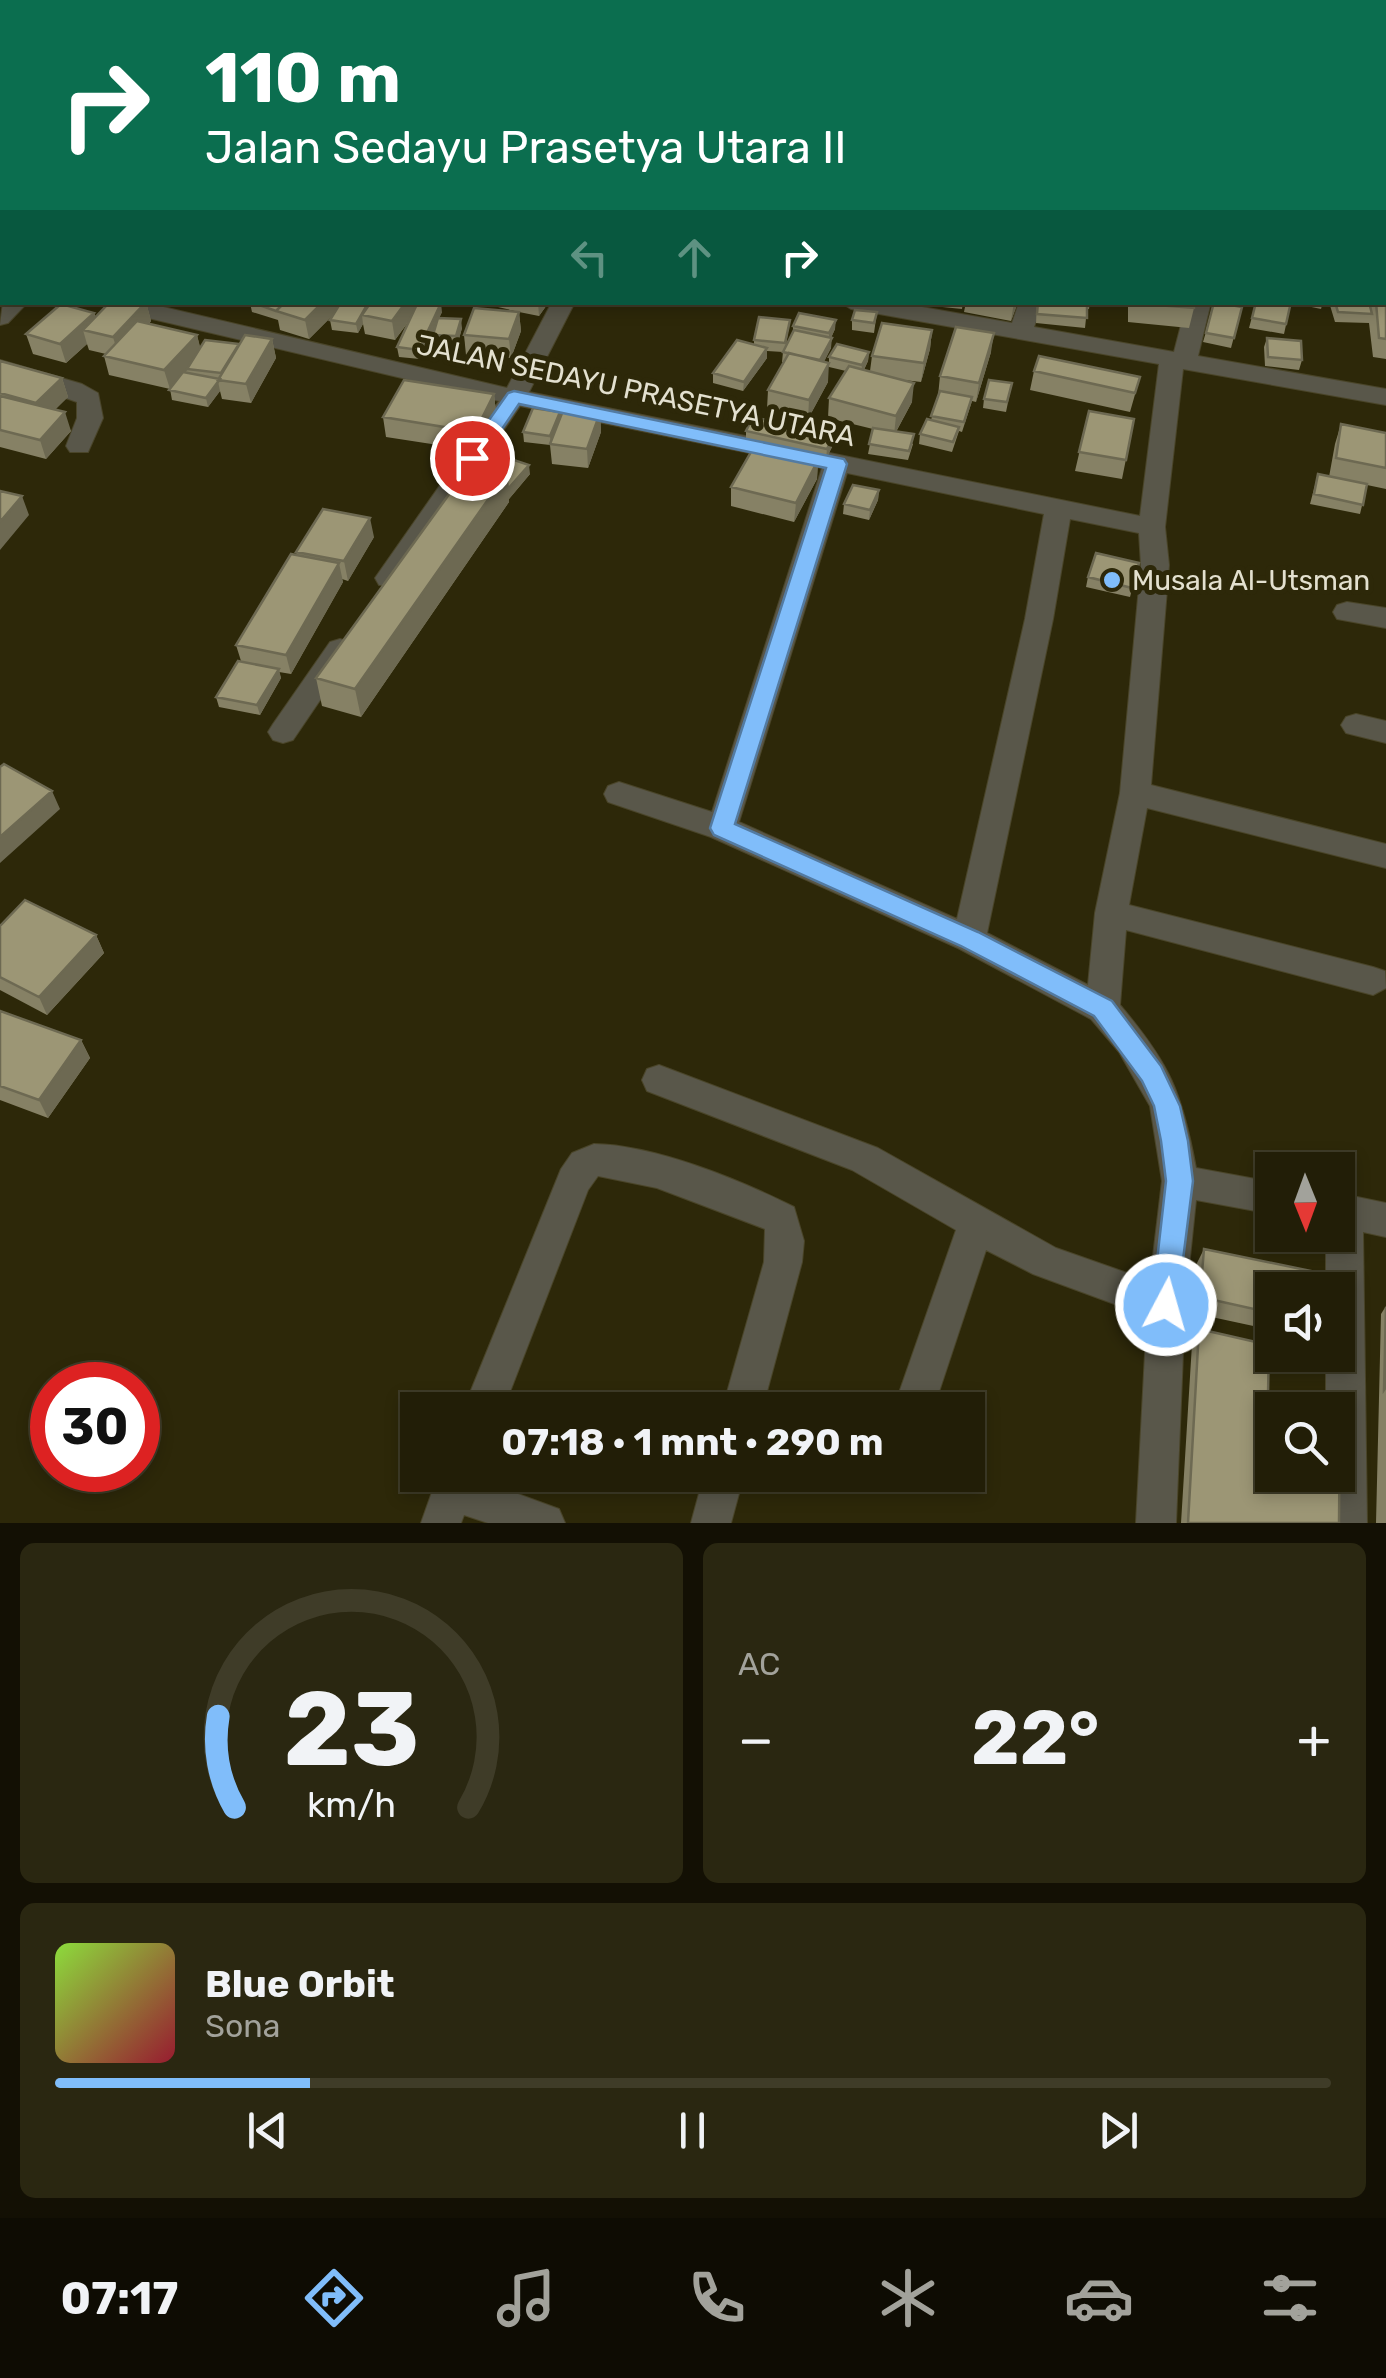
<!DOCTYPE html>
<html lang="id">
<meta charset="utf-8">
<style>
:root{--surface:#221e07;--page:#2a2711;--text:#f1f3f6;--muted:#a2a29b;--line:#3f3c28;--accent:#80bdfa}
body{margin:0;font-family:Rubik,sans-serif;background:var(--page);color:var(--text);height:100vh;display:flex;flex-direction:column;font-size:38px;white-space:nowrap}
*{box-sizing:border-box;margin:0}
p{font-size:32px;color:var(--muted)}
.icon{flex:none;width:55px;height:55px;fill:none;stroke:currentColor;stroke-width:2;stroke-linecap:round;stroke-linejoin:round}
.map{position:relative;height:1523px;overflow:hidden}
.side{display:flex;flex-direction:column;gap:20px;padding:20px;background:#131004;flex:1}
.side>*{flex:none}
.hud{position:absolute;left:0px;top:0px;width:1388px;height:305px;box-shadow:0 5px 15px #0003,0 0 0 2px var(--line);background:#0b6e4f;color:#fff;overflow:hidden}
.needle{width:65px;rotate:179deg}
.tools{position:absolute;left:1255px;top:1152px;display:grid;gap:20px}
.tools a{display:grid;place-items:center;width:100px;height:100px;border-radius:0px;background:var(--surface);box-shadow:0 5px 15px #0003,0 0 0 2px var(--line);font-size:50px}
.speed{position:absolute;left:30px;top:1362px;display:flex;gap:20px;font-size:50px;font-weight:700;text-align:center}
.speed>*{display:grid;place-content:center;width:130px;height:130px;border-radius:50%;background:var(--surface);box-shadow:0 5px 15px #0003,0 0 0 2px var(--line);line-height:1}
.speed .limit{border:15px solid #d22;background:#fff;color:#111}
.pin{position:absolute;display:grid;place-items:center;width:85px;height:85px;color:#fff;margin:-42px;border:5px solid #fff;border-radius:50%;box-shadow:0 2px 10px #0007}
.me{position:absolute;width:110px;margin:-55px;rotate:6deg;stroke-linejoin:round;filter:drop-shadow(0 0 8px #0008)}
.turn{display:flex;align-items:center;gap:35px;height:210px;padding:0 40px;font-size:45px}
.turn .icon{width:130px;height:130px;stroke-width:2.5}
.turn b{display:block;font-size:70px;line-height:85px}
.lanes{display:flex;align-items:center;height:95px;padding:0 40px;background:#0003;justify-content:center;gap:50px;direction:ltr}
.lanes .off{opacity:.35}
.big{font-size:75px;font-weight:700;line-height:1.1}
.side .card{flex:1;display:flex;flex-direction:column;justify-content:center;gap:15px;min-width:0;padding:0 35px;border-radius:15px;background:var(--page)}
.side .dial{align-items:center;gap:0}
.dial svg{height:260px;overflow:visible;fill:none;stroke:var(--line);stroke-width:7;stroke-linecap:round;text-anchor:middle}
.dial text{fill:var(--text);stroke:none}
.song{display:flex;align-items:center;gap:30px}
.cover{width:120px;height:120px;border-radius:15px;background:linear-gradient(135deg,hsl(90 70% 55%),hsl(350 70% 35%))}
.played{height:10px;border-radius:5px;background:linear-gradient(90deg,var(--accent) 20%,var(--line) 20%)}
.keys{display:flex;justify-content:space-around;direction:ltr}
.heat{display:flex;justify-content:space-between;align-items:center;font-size:55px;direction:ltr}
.side .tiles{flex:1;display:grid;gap:20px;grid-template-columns:1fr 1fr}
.card:last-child{grid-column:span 2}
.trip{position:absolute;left:400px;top:1392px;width:585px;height:100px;border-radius:0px;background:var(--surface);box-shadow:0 5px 15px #0003,0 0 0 2px var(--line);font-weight:700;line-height:100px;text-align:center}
.dock{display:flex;height:160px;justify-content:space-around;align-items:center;background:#0e0c03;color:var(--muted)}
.dock .icon{width:70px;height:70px}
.dock .on{color:var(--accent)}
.dock b{font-size:45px;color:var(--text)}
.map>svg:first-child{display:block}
</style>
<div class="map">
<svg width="1386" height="1523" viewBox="0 0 1386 1523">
<rect width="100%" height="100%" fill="#2d2809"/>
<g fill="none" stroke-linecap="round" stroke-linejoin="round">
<g stroke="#4a4529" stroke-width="2">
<path id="minor" d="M1385,109H1386V121H1385Z
M3,302H28L8,323L0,325Z
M99,302H142L507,388L552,302H575L529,392L1140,516L1159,364L851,309L840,302H894L1012,323L1019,302H1043L1034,327L1174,352L1187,302H1211L1198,356L1386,389V405L1183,369L1165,527L1169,565L1151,785L1386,844V868L1147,808L1129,905L1373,967L1385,971L1386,988L1373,995L1126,930L1120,1005C1170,1064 1182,1092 1196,1168L1272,1182V1214L1196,1200L1185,1305L1176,1523H1136L1147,1316L1033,1274L986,1250L933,1410H893L956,1230L852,1170L647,1091L642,1080L647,1069L659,1065L878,1148L1056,1248L1150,1281L1162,1181L1150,1106L1119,1052L1091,1019L958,948L711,837L608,802L604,794L608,786L619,782L712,812L822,468L520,406L399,585H379L375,578L499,401L110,309ZM847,473L1044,514L1025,619L957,919L739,822ZM1070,519L1139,533L1141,565L1120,793L1095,913L1088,985L987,933L1053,619Z
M0,360L82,384L98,393L103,418L88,452H70L66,446L77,418V402L0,375Z
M1347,602L1386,608V628L1337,619L1333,612L1337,605Z
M340,639L350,642L354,649L350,656L293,740L283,743L273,740L268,732L273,724L330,642Z
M1356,714L1386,721V743L1346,733L1341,725L1346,717Z
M594,1144C655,1145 740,1180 794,1207L804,1241L802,1262L762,1410H722L764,1262L765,1229L657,1188L598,1176L588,1190L503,1410H463L561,1169L572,1153Z
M1338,1193L1386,1203V1237L1363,1232L1367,1523H1327L1326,1475H1338V1410H1326V1355H1338V1290H1326V1235H1338Z
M438,1475H478L477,1479L559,1509L565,1523H488L464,1515L461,1523H421Z
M704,1475H744L731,1523H691Z"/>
</g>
<use href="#minor" fill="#59574a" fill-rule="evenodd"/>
</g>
<path fill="#868165" d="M286,0H416L414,2H283Z
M417,0H504V2L534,0V2H417Z
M1270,0H1297V2H1270Z
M1385,245H1386V359L1373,357L1369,323L1335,322L1329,302H1369V304L1370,302H1385Z
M146,302L151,321L149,324L197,335L200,348L272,339L276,358L251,403L222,399L220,391L208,407L172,400L170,389L109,375L104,356L106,354L89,350L87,344L66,363L33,354L26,334L94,313L96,317Z
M246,302H364L369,306L442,312L439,318L462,328L457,346L434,345L433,335L435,327L420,359L399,357L397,347L412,317L395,340L365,334L363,324L358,333L332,330L330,320L333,315L309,339L280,330L278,320L252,312L250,303Z
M497,302H549L539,316L519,312L521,331L511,358L466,355L464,335L519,312L498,307Z
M923,302H963L962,309L923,305Z
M966,302H1018L1011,321L964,312Z
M1037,302H1090L1089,309H1087L1085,328L1036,323Z
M1128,302H1194V308L1189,328L1128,322Z
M1205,302H1241L1240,307H1242L1231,348L1203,342L1214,305Z
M1256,302H1291L1284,334L1249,328Z
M1303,302H1323L1321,309L1302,305Z
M877,312L874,333L852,330V320Z
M790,320L786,345L793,333V326L835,329L831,338V348L824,361L828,382L808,419L767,409L768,390L784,362H782L783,352L767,351V358L743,391L713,383V373L754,344V340Z
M932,330L930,349L921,382L904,380L912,402L896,432L913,444L908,460L868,454L873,429L828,418L829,398L846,371L829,367V357L869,352L868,361L864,370L870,371L872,356Z
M1267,338L1302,360L1299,370L1265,366L1264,347Z
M991,352L976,402L972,401L962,432L959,431L952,452L919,444L920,434L931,420L938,396L940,376Z
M0,361L62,378L68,397L55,409L71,431L46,459L0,447Z
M1034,371L1140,377L1130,412L1030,390Z
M1012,383L1006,412L983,408L984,399Z
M494,394L496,413L477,451L386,437L383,417Z
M1089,411L1134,419L1122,479L1075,471Z
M560,412V417L600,413L601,432L588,468L552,464L550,445L524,442L523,432Z
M1341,424L1386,433V489L1367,485L1360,514L1310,504L1318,474L1329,477L1335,444Z
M746,431L833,445L826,459L746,441Z
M818,460L817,479L794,522L731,506V487Z
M490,469L530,474L509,499V502L361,717L322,706L316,678Z
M879,490L878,500L869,520L843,514L844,504Z
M374,537L348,581L342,579L343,582L291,674L279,672L281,678L260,715L219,707L216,697L241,661L236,645L297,555L296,552Z
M1139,563L1130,597L1086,587L1088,577Z
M0,926L96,935L104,953L47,1015L0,990Z
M0,1011L81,1040L90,1058L48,1118L0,1100Z
M1204,1249L1340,1277L1341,1327L1338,1333V1290H1272V1330L1193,1313L1196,1265Z
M1386,1306V1523H1376L1381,1314Z
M1199,1329L1268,1394L1339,1523H1181L1192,1344Z"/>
<path fill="#6d6952" d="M368,0H383V2H365Z
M488,0H504V2H484Z
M146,302L151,321L119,357L113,337Z
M323,302H344V304L309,339L305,320Z
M406,302H422L395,340L392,321Z
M538,302H549L539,316Z
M1014,302H1018L1011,321Z
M368,303L370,313L362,315L363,324L358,333L356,324Z
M441,303L442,312L420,359L419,350Z
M519,312L521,331L511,358L509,339Z
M94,313L100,332L83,330L87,344L66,363L60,344Z
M461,319L462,328L457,346L456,336Z
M836,320L835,329L829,342V333Z
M932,330L930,349L921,382L924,363Z
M994,333L991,352L976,402L979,383Z
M197,335L202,354L170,389L164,370Z
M832,338L831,348L820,370V360Z
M272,339L276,358L251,403L246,384Z
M767,348V358L743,391L744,382Z
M869,352L868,361L861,375L862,365Z
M829,363L828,382L808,419L809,400Z
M62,378L68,397L43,422L36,403Z
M218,381L220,391L208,407L206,398Z
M914,383L912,402L894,435L896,416Z
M494,394L496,413L477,451L475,432Z
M65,412L71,431L46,459L40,440Z
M560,412L561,422L551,445L550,436Z
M600,413L601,432L588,468L587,449Z
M834,435L833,445L826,459L827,449Z
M818,460L817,479L794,522L796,503Z
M529,465L530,474L509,499V502L361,717L355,689L506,474Z
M879,490L878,500L869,520L870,510Z
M22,496L29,515L0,550V522Z
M370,518L374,537L348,581L344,561Z
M339,563L343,582L291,674L286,655Z
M279,669L281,678L260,715L257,705Z
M52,791L60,809L0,863V837Z
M96,935L104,953L47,1015L39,997Z
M81,1040L90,1058L48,1118L39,1100Z"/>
<path fill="#9c9675" stroke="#6d6952" stroke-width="2.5" d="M286,0H330L340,2H283Z
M345,0H368L365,2H355Z
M443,0H488L484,2H452Z
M506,0H533L531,2H504Z
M1328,0H1369V2H1329Z
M0,17L2,18V65L0,67Z
M0,94L2,95V110L0,112Z
M2,150V198L0,200V152Z
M1385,245H1386V278L1385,277Z
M1385,290L1386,291V339L1379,338L1376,302H1385Z
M110,302H146L113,337L83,330Z
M251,302H285L276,311Z
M285,302H323L305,320L276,311Z
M341,302H364L368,303L356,324L330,320Z
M371,302H406L392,321L362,315Z
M418,302L441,303L419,350L397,347Z
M1038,302H1087V318L1037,314Z
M1194,302V308L1132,303V302Z
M1214,302L1242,307L1234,338L1206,333Z
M1256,302H1291L1286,324L1252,318Z
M1335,302H1369L1372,314L1338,312Z
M61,304L94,313L60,344L26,334Z
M474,308L519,312L509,339L464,335Z
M855,310L877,312L874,323L852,320Z
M799,313L836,320L829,333L793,326Z
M759,317L790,320L785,343L754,340Z
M438,318L461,319L456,336L433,335Z
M137,321L197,335L164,370L104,356Z
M882,323L932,330L924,363L872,356Z
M956,327L994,333L979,383L940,376Z
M794,330L832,338L820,360L783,352Z
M245,335L272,339L246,384L218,380Z
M1267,338L1301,341L1302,360L1268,357Z
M205,340L239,344L221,373L187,369Z
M737,340L767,348L744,382L713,373Z
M837,344L869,352L862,365L829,357Z
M789,353L829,363L809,400L768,390Z
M1039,356L1140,377L1135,393L1034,371Z
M0,361L62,378L36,403L0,393Z
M849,366L914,383L896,416L829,398Z
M183,372L220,379L206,398L169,390Z
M404,380L494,394L475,432L383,417Z
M989,380L1012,383L1007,402L984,399Z
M940,391L972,397L964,422L931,416Z
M0,396L65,412L40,440L0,430Z
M533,408L560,412L550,436L523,432Z
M564,408L600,413L587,449L550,444Z
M1089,411L1134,419L1126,460L1079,452Z
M753,417L834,435L827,449L746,431Z
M927,419L959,427L953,442L920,434Z
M1341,424L1386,433V468L1336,458Z
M873,428L914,434L909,451L869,444Z
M755,445L818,460L796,503L731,487Z
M502,456L529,465L508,489L506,474L490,469Z
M471,464L506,474L355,689L316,678Z
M1318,474L1367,484L1363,505L1314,494Z
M853,485L879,490L870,510L844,504Z
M0,491L22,496L0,522Z
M323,509L370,518L344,561L296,552Z
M1096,553L1139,563L1132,588L1088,577Z
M291,554L339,563L286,655L236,645Z
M238,661L279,669L257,705L216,697Z
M4,764L52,791L0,837V767Z
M25,900L96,935L39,997L0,977V926Z
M0,1011L81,1040L39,1100L0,1086Z
M1204,1249L1340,1277L1341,1327H1338V1290H1272V1313L1200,1297Z
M1386,1307V1387L1384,1390Z
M1199,1329L1269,1345L1268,1394L1337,1410H1272V1475H1338V1410L1340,1411L1339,1523H1188Z"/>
<path fill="#80bdfa" stroke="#537ba2" stroke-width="2.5" d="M514,391L844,459L847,464L735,824L978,932L1112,1001L1161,1066L1180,1106L1188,1141L1193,1181L1176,1315L1166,1319L1156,1315L1152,1305L1166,1181L1161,1141L1154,1106L1142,1081L1094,1016L961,946L714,835L710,828L826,468L519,404L479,463H465V454L508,393Z"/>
<circle fill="#80bdfa" stroke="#2d2809" stroke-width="4" cx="1112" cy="580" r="10"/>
<g text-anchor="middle" stroke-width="10" stroke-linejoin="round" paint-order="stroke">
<g font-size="28" fill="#e3e0cf" stroke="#2d2809">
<text transform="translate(636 390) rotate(12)" y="10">JALAN SEDAYU PRASETYA UTARA</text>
</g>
<g font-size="28" fill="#e3e0cf" stroke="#2d2809" text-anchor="start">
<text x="1132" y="590">Musala Al-Utsman</text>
</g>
</g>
</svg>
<div class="tools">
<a><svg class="needle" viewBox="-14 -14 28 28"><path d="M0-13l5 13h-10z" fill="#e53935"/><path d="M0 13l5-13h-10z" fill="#a2a29b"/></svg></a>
<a><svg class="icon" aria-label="sound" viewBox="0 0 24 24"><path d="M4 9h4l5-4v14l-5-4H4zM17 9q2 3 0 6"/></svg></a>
<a><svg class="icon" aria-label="search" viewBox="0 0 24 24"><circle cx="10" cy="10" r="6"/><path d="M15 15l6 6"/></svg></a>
</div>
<div class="speed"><div class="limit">30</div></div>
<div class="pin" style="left:472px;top:458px;background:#d93025"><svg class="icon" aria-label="arrive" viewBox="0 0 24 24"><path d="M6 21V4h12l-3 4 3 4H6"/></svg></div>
<svg class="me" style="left:1166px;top:1305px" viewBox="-20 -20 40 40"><circle r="17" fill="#80bdfa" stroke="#fff" stroke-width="3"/><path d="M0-11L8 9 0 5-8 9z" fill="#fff"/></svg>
<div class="trip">07:18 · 1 mnt · 290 m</div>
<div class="hud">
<div class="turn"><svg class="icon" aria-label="right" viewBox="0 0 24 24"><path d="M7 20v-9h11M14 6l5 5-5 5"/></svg><div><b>110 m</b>Jalan Sedayu Prasetya Utara II</div></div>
<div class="lanes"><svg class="icon off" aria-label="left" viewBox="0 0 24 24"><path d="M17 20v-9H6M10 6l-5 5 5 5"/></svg><svg class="icon off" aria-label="ahead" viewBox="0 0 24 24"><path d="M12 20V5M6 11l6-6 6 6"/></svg><svg class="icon" aria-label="right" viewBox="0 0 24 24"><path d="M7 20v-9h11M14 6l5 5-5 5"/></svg></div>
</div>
</div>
<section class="side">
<div class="tiles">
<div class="card dial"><svg viewBox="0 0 100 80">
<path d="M14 69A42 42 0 1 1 86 69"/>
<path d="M14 69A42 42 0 0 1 9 41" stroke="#80bdfa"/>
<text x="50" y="56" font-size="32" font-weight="700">23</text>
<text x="50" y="72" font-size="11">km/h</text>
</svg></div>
<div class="card"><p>AC</p>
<div class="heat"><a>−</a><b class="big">22°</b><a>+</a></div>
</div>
<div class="card">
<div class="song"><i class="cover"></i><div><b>Blue Orbit</b><p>Sona</p></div></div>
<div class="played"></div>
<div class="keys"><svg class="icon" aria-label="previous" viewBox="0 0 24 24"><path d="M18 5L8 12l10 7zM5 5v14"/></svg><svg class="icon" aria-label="pause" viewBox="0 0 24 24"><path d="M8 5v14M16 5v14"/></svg><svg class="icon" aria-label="next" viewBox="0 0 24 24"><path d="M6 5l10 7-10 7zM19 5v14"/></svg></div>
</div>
</div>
</section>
<nav class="dock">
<b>07:17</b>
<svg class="icon on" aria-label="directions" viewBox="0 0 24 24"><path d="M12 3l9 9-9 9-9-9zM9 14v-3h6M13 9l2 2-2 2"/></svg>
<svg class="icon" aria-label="music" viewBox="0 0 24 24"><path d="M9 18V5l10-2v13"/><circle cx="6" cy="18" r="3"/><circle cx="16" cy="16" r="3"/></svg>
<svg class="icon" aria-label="phone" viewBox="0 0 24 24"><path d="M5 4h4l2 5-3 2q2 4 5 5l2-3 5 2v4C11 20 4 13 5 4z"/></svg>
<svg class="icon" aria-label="climate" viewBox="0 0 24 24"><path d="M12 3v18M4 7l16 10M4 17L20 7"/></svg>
<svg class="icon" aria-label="car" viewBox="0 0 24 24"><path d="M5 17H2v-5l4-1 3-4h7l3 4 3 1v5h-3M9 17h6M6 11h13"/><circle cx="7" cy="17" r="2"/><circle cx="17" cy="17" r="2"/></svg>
<svg class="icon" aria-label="filters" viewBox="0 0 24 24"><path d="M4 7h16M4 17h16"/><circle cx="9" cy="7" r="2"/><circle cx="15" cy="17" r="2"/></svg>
</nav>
